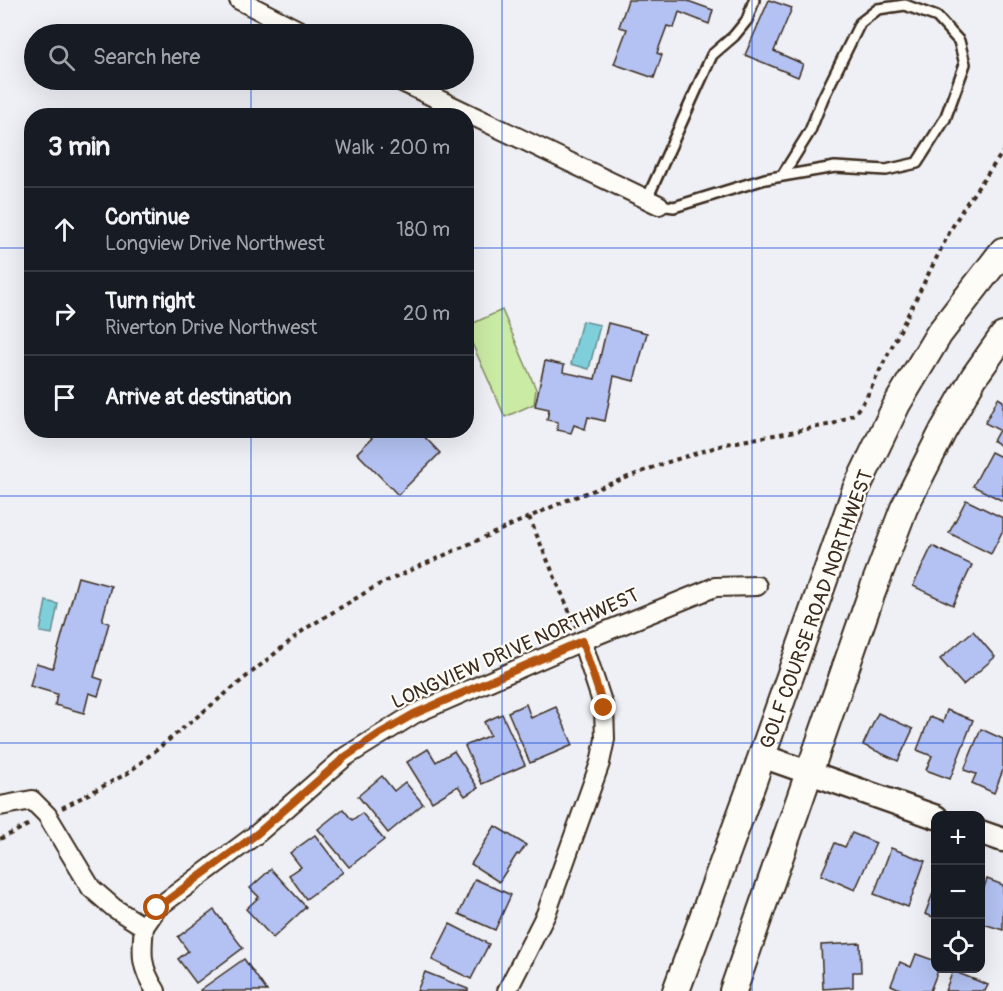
<!DOCTYPE html>
<meta charset="utf-8">
<style>
:root{--surface:#171b24;--page:#20242c;--text:#f1f3f6;--muted:#9ea1a6;--line:#363941}
body{margin:0;font-family:Pangolin,sans-serif;background:var(--page);color:var(--text)}
.controls{position:absolute;right:18px;bottom:18px;display:grid;overflow:hidden;border-radius:12px;box-shadow:0 6px 24px #0002}
.controls button{width:54px;height:54px;display:grid;place-items:center;padding:0;border:0;border-bottom:2px solid var(--line);background:var(--surface);color:var(--text);font:30px sans-serif}
.stop{position:absolute;width:18px;height:18px;margin:-14px;border:4px solid #b45309;border-radius:50%;background:#fff}
.stop.end{background:#b45309;border-color:#fff;box-shadow:0 2px 6px #0008}
.list{margin:0;padding:0;list-style:none}
h2{display:flex;justify-content:space-between;align-items:center;height:78px;margin:0;padding:0 24px;font-size:26px}
h2 small{font-size:20px;font-weight:400;color:var(--muted)}
.list li{display:grid;grid-template-columns:39px 1fr auto;gap:18px;align-items:center;box-sizing:border-box;height:84px;padding:0 24px;border-top:2px solid var(--line)}
.list b{display:block;font-size:22px;white-space:nowrap}
.list p{margin:0;font-size:20px;white-space:nowrap;color:var(--muted)}
.list em{font-size:20px;font-style:normal;color:var(--muted)}
.icon{flex:none;width:33px;height:33px;fill:none;stroke:currentColor;stroke-width:2;stroke-linecap:round;stroke-linejoin:round}
.map{position:relative;flex:none;width:1003px;height:991px;overflow:hidden}
.search{position:absolute;background:var(--surface);box-shadow:0 6px 24px #0002;left:24px;top:24px;width:450px;height:66px;display:flex;align-items:center;gap:15px;box-sizing:border-box;padding:0 21px;border-radius:33px;color:var(--muted);font-size:22px}
.panel{position:absolute;background:var(--surface);box-shadow:0 6px 24px #0002;left:24px;top:108px;width:450px;height:330px;border-radius:24px}
.map>svg:first-child{display:block}
.green{fill:#caeba4;stroke:#828a61;stroke-width:1.5}
.water{fill:#7fcfdb;stroke:#648d8f;stroke-width:1.5}
.building{fill:#b3c2f2;stroke:#3b2a1e;stroke-width:1.5}
.lines{fill:none;stroke-linecap:round;stroke-linejoin:round}
.service-casing{stroke:#3b2a1e;stroke-width:14}
.minor-casing{stroke:#3b2a1e;stroke-width:22}
.tertiary-casing{stroke:#3b2a1e;stroke-width:27}
.secondary-casing{stroke:#3b2a1e;stroke-width:30}
.path{stroke:#3b2a1e;stroke-width:4;stroke-dasharray:4.5 4.5;stroke-linecap:butt}
.service{stroke:#fdfcf7;stroke-width:9}
.minor{stroke:#fdfcf7;stroke-width:18}
.tertiary{stroke:#fdfcf7;stroke-width:22}
.secondary{stroke:#fdfcf7;stroke-width:26}
.route{stroke:#b45309;stroke-width:8}
.grid{fill:none;stroke:#1d4ed8;stroke-width:1.5;stroke-opacity:0.55}
.labels{text-anchor:middle;stroke-width:4.5;stroke-linejoin:round;paint-order:stroke}
.street-label{font-size:20px;fill:#3b2a1e;stroke:#fdfcf7}
</style>
<div class="map">
<svg width="1003" height="991" viewBox="0 0 1003 991">
<rect width="100%" height="100%" fill="#eef0f6"/>
<filter id="ink" filterUnits="userSpaceOnUse"><feTurbulence type="fractalNoise" baseFrequency=".0167" numOctaves="2"/><feDisplacementMap in="SourceGraphic" scale="12" xChannelSelector="R" yChannelSelector="G"/><feConvolveMatrix kernelMatrix="1 2 1 2 8 2 1 2 1" color-interpolation-filters="sRGB"/></filter>
<g filter="url(#ink)">
<!-- green -->
<path class="green" d="M502 310 536 389 534 404 505 417 466 330 467 326Z"/>
<!-- water -->
<g class="water">
<path d="M582 321 600 325 589 369 571 364Z"/>
<path d="M46 601 58 604 52 634 40 632Z"/>
</g>
<!-- building -->
<g class="building">
<path d="M628 0H685L713 10 709 24 679 12 674 28 667 26 657 53 662 55 654 78 614 64 627 29 619 27Z"/>
<path d="M769 0 792 8 774 51 803 64 798 77 745 55Z"/>
<path d="M608 323 647 333 634 381 614 376 605 421 588 417 585 429 574 425 571 433 557 430 558 422 547 420 549 409 535 406 545 361 564 365 563 372 595 379Z"/>
<path d="M998 398 1003 401V447L993 441 999 430 985 423Z"/>
<path d="M365 430H418L440 453 398 495 357 453 372 438Z"/>
<path d="M991 452 1003 458V501L973 486Z"/>
<path d="M966 500 1003 518V530L991 554 949 533Z"/>
<path d="M932 546 972 565 953 605 913 586Z"/>
<path d="M78 577 111 586 102 621 109 623 94 677 103 680 98 696 89 693 84 713 55 705 57 694 30 686 36 663 53 668Z"/>
<path d="M973 631 995 657 963 685 940 659Z"/>
<path d="M526 704 531 718 556 707 573 745 530 763 508 712Z"/>
<path d="M947 710 973 720 950 779 926 770 932 756 917 750 930 717 943 722Z"/>
<path d="M878 713 913 729 898 761 863 745Z"/>
<path d="M502 714 525 765 482 784 465 746 490 735 484 722Z"/>
<path d="M981 729 1003 739V770L994 793 972 783 976 774 964 770Z"/>
<path d="M428 749 436 762 454 751 478 788 465 796 458 786 432 802 407 762Z"/>
<path d="M382 776 394 791 405 782 423 804 388 833 358 796Z"/>
<path d="M343 809 352 820 362 813 384 840 349 867 318 829Z"/>
<path d="M495 826 526 845 519 855 517 854 499 882 471 864Z"/>
<path d="M852 833 876 843 855 890 821 875 835 843 845 847Z"/>
<path d="M315 835 343 872 306 899 289 875 301 867 290 853Z"/>
<path d="M891 848 925 861 908 907 874 894Z"/>
<path d="M271 869 306 907 273 938 246 909 259 897 250 888Z"/>
<path d="M475 879 511 895 495 930 459 914Z"/>
<path d="M987 879 1003 885V930L980 923V899Z"/>
<path d="M936 885V918L925 914Z"/>
<path d="M214 910 243 948 196 983 178 959 188 951 178 937Z"/>
<path d="M450 924 489 944 471 979 432 960Z"/>
<path d="M860 943 861 972H853V987L823 989 821 945Z"/>
<path d="M916 954 936 961V968H939L930 991H904L891 985 900 962 911 967Z"/>
<path d="M244 959 267 991H201L200 990Z"/>
<path d="M953 971 988 985 985 991H945Z"/>
<path d="M425 972 468 989V991H417Z"/>
</g>
<g class="lines">
<defs>
<g id="service">
<path d="M647 199 712 55 734 36 747 20 754 0"/>
<path d="M659 205 674 207 765 179 835 167 886 170 917 163 945 119 965 64 959 41 937 17 905 5 878 9 860 23 823 98 810 131 782 176"/>
</g>
<g id="minor">
<path d="M239 0 306 34"/>
<path d="M398 80 659 205"/>
<path d="M0 806 32 800 47 815 91 888 114 908 144 927C141 955 141 968 156 991"/>
<path d="M144 927 157 908 258 833 345 757 414 714 582 641 715 587 757 586"/>
<path d="M507 991 546 914 600 763 605 739 604 708 582 641"/>
</g>
<g id="tertiary">
<path d="M762 756 936 817"/>
<path d="M980 832 1003 840"/>
</g>
<g id="secondary">
<path d="M676 991 752 784 856 489 897 404 939 334 1003 251"/>
<path d="M733 991 872 592 904 508 943 431 974 377 1003 336"/>
</g>
</defs>
<!-- service casing -->
<use href="#service" class="service-casing"/>
<!-- minor casing -->
<use href="#minor" class="minor-casing"/>
<!-- tertiary casing -->
<use href="#tertiary" class="tertiary-casing"/>
<!-- secondary casing -->
<use href="#secondary" class="secondary-casing"/>
<!-- path -->
<g class="path">
<path d="M529 517 576 627"/>
<path d="M62 808 128 773 305 629 378 585 565 501 665 463 726 444 833 424 854 414 865 400 950 231 964 207 1003 152"/>
<path d="M0 839 32 823"/>
</g>
<!-- service -->
<use href="#service" class="service"/>
<!-- minor -->
<use href="#minor" class="minor"/>
<!-- tertiary -->
<use href="#tertiary" class="tertiary"/>
<!-- secondary -->
<use href="#secondary" class="secondary"/>
</g>
</g>
<g class="lines" filter="url(#ink)">
<!-- route -->
<path class="route" d="M157 908 258 833 345 757 379 734 414 714 582 641 604 708"/>
</g>
<!-- grid -->
<path class="grid" d="M251 0V34M502 0V991M752 0V991M251 80V116M0 248H32M466 248H1003M251 430V991M0 496H1003M0 743H1003"/>
<g class="labels">
<!-- street labels -->
<g class="street-label">
<text transform="translate(816 609) rotate(-70)" y="7">GOLF COURSE ROAD NORTHWEST</text>
<text transform="translate(515 648) rotate(-24)" y="7">LONGVIEW DRIVE NORTHWEST</text>
</g>
</g>
</svg>
<div class="controls">
<button>+</button>
<button>−</button>
<button><svg class="icon" aria-label="locate" viewBox="0 0 24 24"><circle cx="12" cy="12" r="6"/><path d="M12 2v4M12 18v4M2 12h4M18 12h4"/></svg></button>
</div>
<div class="stop" style="left:157px;top:908px"></div>
<div class="stop end" style="left:604px;top:708px"></div>
<div class="search"><svg class="icon" aria-label="search" viewBox="0 0 24 24"><circle cx="10" cy="10" r="6"/><path d="M15 15l6 6"/></svg>Search here</div>
<section class="panel">
<h2>3 min<small>Walk · 200 m</small></h2>
<ul class="list">
<li><svg class="icon" aria-label="ahead" viewBox="0 0 24 24"><path d="M12 20V5M6 11l6-6 6 6"/></svg><div><b>Continue</b><p>Longview Drive Northwest</p></div><em>180 m</em></li>
<li><svg class="icon" aria-label="right" viewBox="0 0 24 24"><path d="M7 20v-9h11M14 6l5 5-5 5"/></svg><div><b>Turn right</b><p>Riverton Drive Northwest</p></div><em>20 m</em></li>
<li><svg class="icon" aria-label="arrive" viewBox="0 0 24 24"><path d="M6 21V4h12l-3 4 3 4H6"/></svg><div><b>Arrive at destination</b></div></li>
</ul>
</section>
</div>
